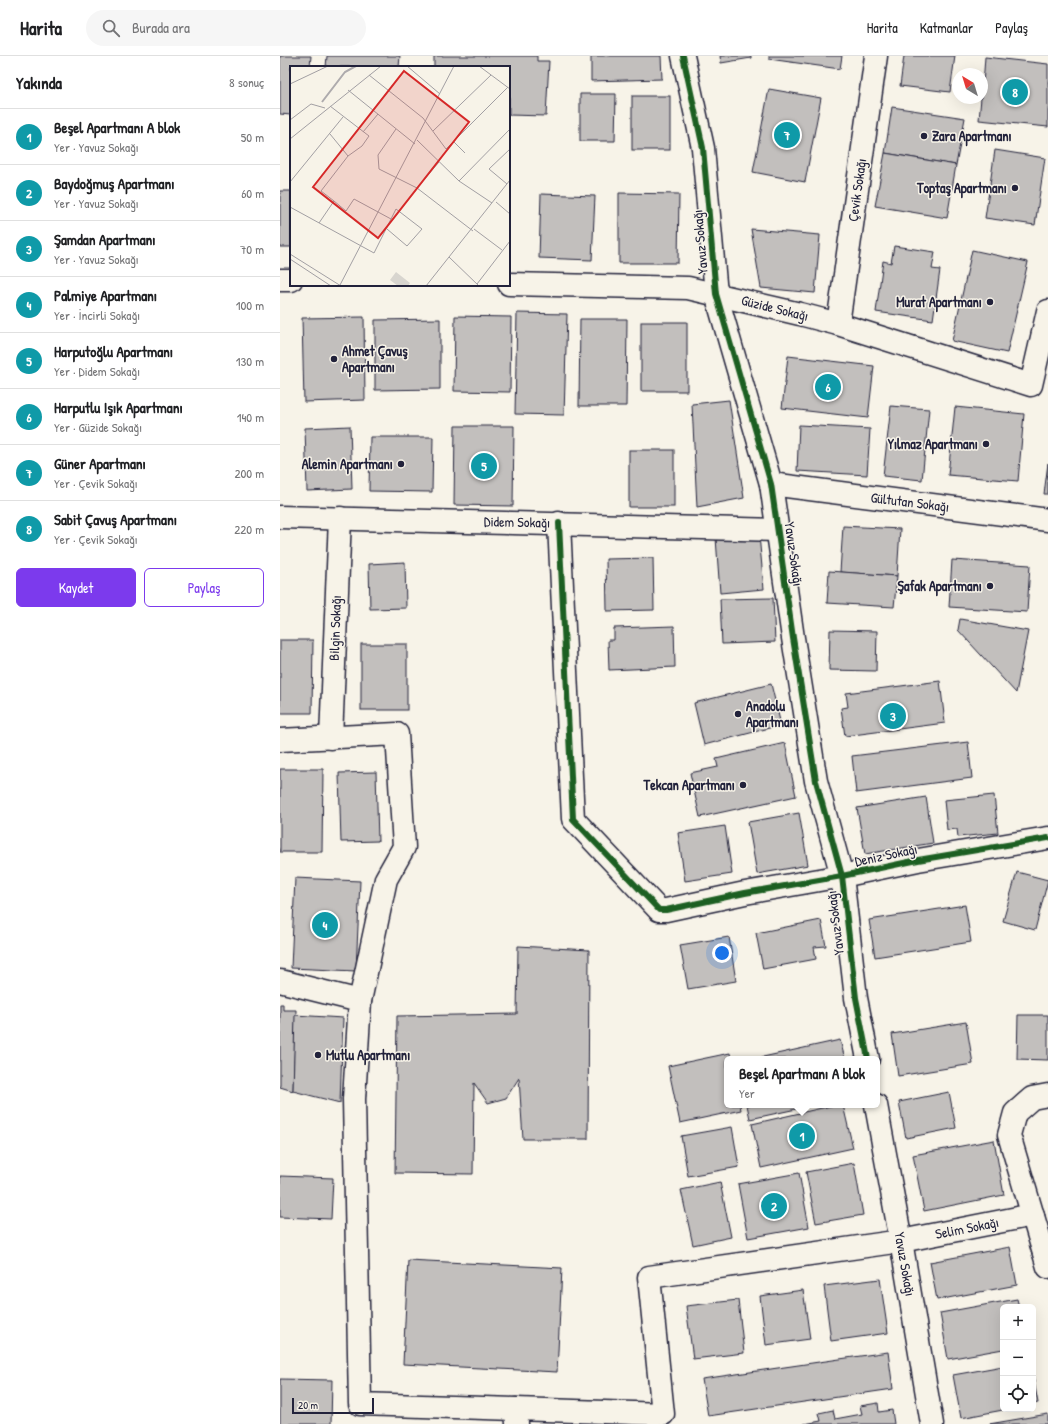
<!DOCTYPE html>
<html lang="tr">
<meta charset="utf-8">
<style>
:root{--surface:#fff;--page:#f6f6f6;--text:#202124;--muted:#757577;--line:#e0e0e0;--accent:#7c3aed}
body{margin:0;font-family:"Patrick Hand",sans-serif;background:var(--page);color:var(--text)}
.controls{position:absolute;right:12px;bottom:12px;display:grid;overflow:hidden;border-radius:6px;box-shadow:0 4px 16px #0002}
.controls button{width:36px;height:36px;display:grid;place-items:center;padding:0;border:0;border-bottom:1px solid var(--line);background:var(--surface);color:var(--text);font:20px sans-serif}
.compass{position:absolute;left:672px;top:12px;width:36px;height:36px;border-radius:50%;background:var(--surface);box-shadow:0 4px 16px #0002;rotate:322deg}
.scale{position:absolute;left:12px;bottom:10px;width:82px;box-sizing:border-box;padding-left:4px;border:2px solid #22223b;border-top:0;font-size:11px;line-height:14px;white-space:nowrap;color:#22223b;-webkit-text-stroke:3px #f7f3e8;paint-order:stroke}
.you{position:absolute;left:442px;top:897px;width:14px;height:14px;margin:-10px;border:3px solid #fff;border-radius:50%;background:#1a73e8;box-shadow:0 0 0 6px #1a73e833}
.badge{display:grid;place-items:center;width:26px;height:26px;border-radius:50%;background:var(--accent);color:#fff;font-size:13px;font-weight:700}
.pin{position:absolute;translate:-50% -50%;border:2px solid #fff;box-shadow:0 1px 4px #0006}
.popup{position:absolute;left:444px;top:1000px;width:156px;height:52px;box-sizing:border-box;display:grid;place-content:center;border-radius:6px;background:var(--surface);filter:drop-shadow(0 1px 3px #0005);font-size:13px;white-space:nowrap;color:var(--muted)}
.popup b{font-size:15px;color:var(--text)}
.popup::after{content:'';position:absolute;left:50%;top:100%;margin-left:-8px;border:8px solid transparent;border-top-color:var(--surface)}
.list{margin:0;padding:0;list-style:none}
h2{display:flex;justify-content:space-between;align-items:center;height:52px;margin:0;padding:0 16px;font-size:17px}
h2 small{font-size:13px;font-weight:400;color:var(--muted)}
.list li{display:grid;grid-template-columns:26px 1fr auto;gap:12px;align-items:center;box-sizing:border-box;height:56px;padding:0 16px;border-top:1px solid var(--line)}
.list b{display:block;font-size:15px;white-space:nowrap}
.list p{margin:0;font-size:13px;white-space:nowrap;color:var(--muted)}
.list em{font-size:13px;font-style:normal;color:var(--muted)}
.actions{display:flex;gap:8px;padding:12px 16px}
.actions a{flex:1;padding:9px 0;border:1px solid var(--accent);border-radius:6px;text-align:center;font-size:14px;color:var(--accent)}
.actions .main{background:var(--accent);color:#fff}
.icon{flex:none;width:22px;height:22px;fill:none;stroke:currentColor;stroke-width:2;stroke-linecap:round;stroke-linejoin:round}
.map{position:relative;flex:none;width:768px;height:1368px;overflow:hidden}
header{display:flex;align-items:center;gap:24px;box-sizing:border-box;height:56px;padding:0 20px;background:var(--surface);border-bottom:1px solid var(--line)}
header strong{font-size:19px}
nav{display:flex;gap:22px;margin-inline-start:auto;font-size:14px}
.search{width:280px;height:36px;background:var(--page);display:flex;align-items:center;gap:10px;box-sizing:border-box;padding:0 14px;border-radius:22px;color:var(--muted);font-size:15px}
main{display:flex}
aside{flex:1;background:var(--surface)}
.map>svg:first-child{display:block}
.building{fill:#c2bfbd;stroke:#22223b}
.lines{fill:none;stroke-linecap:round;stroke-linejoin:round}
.minor-casing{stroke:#22223b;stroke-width:25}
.minor{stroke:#f7f3e8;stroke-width:22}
.cycleway-casing{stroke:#f7f3e8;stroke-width:8}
.cycleway{stroke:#1b5e20;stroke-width:6}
.poi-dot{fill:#22223b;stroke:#f7f3e8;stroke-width:1.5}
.labels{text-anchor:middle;stroke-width:3;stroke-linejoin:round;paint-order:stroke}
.poi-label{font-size:14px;font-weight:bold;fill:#22223b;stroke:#f7f3e8;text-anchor:end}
.street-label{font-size:14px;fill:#22223b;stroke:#f7f3e8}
.inset-river{fill:none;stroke:#aeabad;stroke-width:2}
.inset-road{fill:none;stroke:#a29fa3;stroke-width:1}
.view{fill:#d62828;fill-opacity:0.15;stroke:#d62828;stroke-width:2}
.inset-edge{fill:none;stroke:#22223b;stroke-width:2}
</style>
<header>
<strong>Harita</strong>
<div class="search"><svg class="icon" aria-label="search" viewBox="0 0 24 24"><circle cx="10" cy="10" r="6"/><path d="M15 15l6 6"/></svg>Burada ara</div>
<nav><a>Harita</a><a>Katmanlar</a><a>Paylaş</a></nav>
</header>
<main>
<aside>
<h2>Yakında<small>8 sonuç</small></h2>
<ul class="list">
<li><span class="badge" style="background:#0f9aa8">1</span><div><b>Beşel Apartmanı A blok</b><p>Yer · Yavuz Sokağı</p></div><em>50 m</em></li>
<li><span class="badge" style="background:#0f9aa8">2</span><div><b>Baydoğmuş Apartmanı</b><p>Yer · Yavuz Sokağı</p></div><em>60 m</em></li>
<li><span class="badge" style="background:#0f9aa8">3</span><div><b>Şamdan Apartmanı</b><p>Yer · Yavuz Sokağı</p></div><em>70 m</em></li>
<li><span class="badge" style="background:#0f9aa8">4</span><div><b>Palmiye Apartmanı</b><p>Yer · İncirli Sokağı</p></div><em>100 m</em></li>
<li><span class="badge" style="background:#0f9aa8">5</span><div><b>Harputoğlu Apartmanı</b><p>Yer · Didem Sokağı</p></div><em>130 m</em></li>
<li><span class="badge" style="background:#0f9aa8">6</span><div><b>Harputlu Işık Apartmanı</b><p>Yer · Güzide Sokağı</p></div><em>140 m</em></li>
<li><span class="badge" style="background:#0f9aa8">7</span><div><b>Güner Apartmanı</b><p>Yer · Çevik Sokağı</p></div><em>200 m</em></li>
<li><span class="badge" style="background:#0f9aa8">8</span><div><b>Sabit Çavuş Apartmanı</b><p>Yer · Çevik Sokağı</p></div><em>220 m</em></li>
</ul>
<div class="actions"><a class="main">Kaydet</a><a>Paylaş</a></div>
</aside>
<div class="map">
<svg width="768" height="1368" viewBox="0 0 768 1368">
<rect width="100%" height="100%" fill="#f7f3e8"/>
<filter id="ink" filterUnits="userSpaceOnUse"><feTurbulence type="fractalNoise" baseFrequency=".025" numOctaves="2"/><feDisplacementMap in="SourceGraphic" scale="8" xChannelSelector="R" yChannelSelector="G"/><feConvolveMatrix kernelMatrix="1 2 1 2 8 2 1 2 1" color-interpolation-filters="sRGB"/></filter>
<g filter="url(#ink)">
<!-- building -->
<g class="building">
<path d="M0 0H31L30 11H11V59L0 58Z"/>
<path d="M47 0H120L119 11H46Z"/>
<path d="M154 0H257V5H269L266 60 229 59V11H154Z"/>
<path d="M311 0H381L382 23 311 25Z"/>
<path d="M440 0H471V2L441 7Z"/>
<path d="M489 0H562L560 13 489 3Z"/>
<path d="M624 0H675L670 36 620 30Z"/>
<path d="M705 1 768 8V71L699 64 701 42H702Z"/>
<path d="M489 33 541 42 525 126 473 116Z"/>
<path d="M300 38H336L335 85H300Z"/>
<rect x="352" y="40" width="38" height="54"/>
<path d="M612 51 685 62 676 109 605 97Z"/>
<path d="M715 94 765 102 755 169 705 162Z"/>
<path d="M605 97 676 109 667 162 595 150Z"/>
<rect x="0" y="135" width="11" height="56"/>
<path d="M339 137 399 138 398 207H339Z"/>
<path d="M261 138 315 140 312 204 259 202Z"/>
<path d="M471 173 540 179 535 237 481 232Z"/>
<path d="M614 190 655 196 652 213 660 214 653 264 596 256 603 205 611 207Z"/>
<path d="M692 194 748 206 727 297 672 285Z"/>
<path d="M237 257 287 258 284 359 235 358Z"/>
<path d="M175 260 231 261 230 336 174 335Z"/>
<path d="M84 261 85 344 24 346 22 262Z"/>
<path d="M160 263V333L95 334V264Z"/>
<path d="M300 263H347L346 350H299Z"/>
<rect x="361" y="266" width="46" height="69"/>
<path d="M508 300 594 310 588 362 502 352Z"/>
<path d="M449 344 464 442 417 451 412 348Z"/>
<path d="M611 350 649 353 642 424 603 420Z"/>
<path d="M675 351 744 358 738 425 668 419Z"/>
<path d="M519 369 590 373 587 419 517 415Z"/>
<path d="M70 370 72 433 27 435 25 372Z"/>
<path d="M175 370H234L233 450 174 449Z"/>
<path d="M90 381H153L152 436 89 435Z"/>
<rect x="349" y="394" width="45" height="57"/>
<path d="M768 407V438H764Z"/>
<path d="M563 470 620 473 617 520 560 516Z"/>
<path d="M479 479 484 533 440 537 436 482Z"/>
<path d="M373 502 374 554 327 555 326 503Z"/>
<path d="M672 504 750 509 747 556 669 551Z"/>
<path d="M125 506 126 552 90 553 89 508Z"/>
<path d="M549 515 617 520 614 551 547 547Z"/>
<path d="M493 542 495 586 442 588 440 543Z"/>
<path d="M680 563 748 575 736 637 678 574Z"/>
<path d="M394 570 395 611 329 614 328 584H334V572Z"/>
<path d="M550 574 597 575 596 615 549 614Z"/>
<path d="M0 584H33L32 657H0Z"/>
<rect x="81" y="588" width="46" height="66"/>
<path d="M660 625 665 667 565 680 561 652 568 651 566 637Z"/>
<path d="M491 628 501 669 424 689 414 647Z"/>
<path d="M688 686 692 722 576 737 572 700Z"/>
<path d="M505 687 516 740 420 761 410 717 438 711 436 703Z"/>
<path d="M0 713H43L42 796H0Z"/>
<path d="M96 716 98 785 61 786 59 717Z"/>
<path d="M714 739 718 777 678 781 677 773 667 774 664 744Z"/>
<path d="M646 741 653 787 585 798 577 752Z"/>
<path d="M519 757 528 809 477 818 468 766Z"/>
<path d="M445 770 452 818 405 825 398 777Z"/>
<path d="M737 816 768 824 755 874 723 865Z"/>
<path d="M15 822 80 825 76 915 11 912Z"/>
<path d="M685 849 691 886 595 901 589 864Z"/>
<path d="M541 864 546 890 534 891 536 903 483 913 476 877Z"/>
<path d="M449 881 456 925 408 933 400 889Z"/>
<path d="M238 890 309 894 308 1083H243L239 1022 226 1042 208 1047 194 1027 193 1118 115 1117 117 960 237 958Z"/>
<path d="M0 948H3V954H16L13 1035 0 1031Z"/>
<path d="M15 959 63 962 60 1047 13 1035Z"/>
<path d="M738 959H768V1004L737 1003Z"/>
<path d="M686 966 693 1008 618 1020 612 978Z"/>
<path d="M560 984 565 1003H474Z"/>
<path d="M450 997 451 1003H447V1049H460L461 1054 400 1067 388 1010Z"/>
<path d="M669 1036 676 1072 626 1082 619 1046Z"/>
<path d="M467 1049H535L470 1063Z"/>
<path d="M555 1049H563L573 1092 481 1112 472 1068Z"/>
<path d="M452 1071 459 1111 408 1120 401 1080Z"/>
<path d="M714 1084 724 1139 644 1155 633 1099Z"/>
<path d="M574 1107 583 1159 536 1167 526 1116Z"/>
<path d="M519 1117 529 1171 468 1182 458 1128Z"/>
<path d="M0 1120 53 1122 51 1163 0 1161Z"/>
<path d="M440 1126 451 1181 413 1189 401 1134Z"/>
<path d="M730 1191 737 1229 657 1244 650 1206Z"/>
<path d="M128 1204 282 1212 277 1316 123 1308Z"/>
<path d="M600 1223 608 1277 551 1285 544 1230Z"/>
<path d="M523 1234 530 1283 486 1289 480 1240Z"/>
<path d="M737 1243 739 1251H723V1293L668 1303 660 1257Z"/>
<path d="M458 1244 464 1297 413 1303 406 1250Z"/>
<path d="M608 1296 613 1333 428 1360 422 1323Z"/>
<path d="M723 1310V1353H728L681 1362 673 1319Z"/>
<path d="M753 1319 758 1347 753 1348Z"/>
<path d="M0 1323 52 1324 51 1368H0Z"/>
<path d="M598 1347 599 1356 612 1354 614 1368H524L541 1365 539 1357 553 1354 555 1363 582 1358 580 1350Z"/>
<path d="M768 1358V1368H709Z"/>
</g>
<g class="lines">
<defs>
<g id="minor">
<path d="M403 0 423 92 436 238 491 428 513 582 536 725 562 820 576 942 588 1003"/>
<path d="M0 224H11"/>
<path d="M229 228 408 232 520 258 558 268 751 329 768 255"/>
<path d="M558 268 596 0"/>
<path d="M491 428 768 464"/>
<path d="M0 461 498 474"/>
<path d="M279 467 293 763 379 854H386L465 837 562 820 638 804 768 782"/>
<path d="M51 682 60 462"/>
<path d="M0 684 117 678 124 791 106 823 80 945"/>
<path d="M0 925 80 945 74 1043 80 1348 236 1353"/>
<path d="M768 1039 752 1042 735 1057 729 1079 768 1211"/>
<path d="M596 1049 621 1185 652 1368"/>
<path d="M237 1368 236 1353 383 1358 369 1221 621 1185 753 1159"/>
</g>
</defs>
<!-- minor casing -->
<use href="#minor" class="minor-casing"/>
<!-- minor -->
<use href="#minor" class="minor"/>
<defs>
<g id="cycleway">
<path d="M403 0 423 92 436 238 491 428 513 582 536 725 562 820 576 942 588 1003"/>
<path d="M279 467 293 763 379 854H386L465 837 562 820 638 804 768 782"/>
</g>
</defs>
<!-- cycleway casing -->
<use href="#cycleway" class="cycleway-casing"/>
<!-- cycleway -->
<use href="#cycleway" class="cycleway"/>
</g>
</g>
<!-- markers -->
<g class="poi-dot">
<circle cx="644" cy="80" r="4"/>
<circle cx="735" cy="132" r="4"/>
<circle cx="710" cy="246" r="4"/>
<circle cx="54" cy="303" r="4"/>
<circle cx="706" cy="388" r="4"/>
<circle cx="121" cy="408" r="4"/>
<circle cx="710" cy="530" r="4"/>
<circle cx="458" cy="658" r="4"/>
<circle cx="463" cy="729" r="4"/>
<circle cx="38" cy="999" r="4"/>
</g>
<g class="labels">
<!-- poi labels -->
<g class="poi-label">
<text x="652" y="85" text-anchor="start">Zara Apartmanı</text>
<text x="727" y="137">Toptaş Apartmanı</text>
<text x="702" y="251">Murat Apartmanı</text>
<text x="62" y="300" text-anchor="start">Ahmet Çavuş<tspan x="62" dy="16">Apartmanı</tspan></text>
<text x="698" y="393">Yılmaz Apartmanı</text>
<text x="113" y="413">Alemin Apartmanı</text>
<text x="702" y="535">Şafak Apartmanı</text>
<text x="466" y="655" text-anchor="start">Anadolu<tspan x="466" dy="16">Apartmanı</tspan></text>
<text x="455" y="734">Tekcan Apartmanı</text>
<text x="46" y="1004" text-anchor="start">Mutlu Apartmanı</text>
</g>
<!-- street labels -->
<g class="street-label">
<text transform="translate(577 134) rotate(-82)" y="5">Çevik Sokağı</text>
<text transform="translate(420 186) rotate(-95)" y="5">Yavuz Sokağı</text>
<text transform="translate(495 252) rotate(14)" y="5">Güzide Sokağı</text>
<text transform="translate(630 446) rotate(7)" y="5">Gültutan Sokağı</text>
<text transform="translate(237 466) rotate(1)" y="5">Didem Sokağı</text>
<text transform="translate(514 498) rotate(82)" y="5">Yavuz Sokağı</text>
<text transform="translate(55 572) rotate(-88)" y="5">Bilgin Sokağı</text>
<text transform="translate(606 799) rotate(-12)" y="5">Deniz Sokağı</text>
<text transform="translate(555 867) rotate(-97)" y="5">Yavuz Sokağı</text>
<text transform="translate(687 1172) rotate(-11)" y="5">Selim Sokağı</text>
<text transform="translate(625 1208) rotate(80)" y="5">Yavuz Sokağı</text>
</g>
</g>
<!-- overview -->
<g transform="translate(10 10)">
<rect width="220" height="220" fill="#f7f3e8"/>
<path d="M106 206 120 217 118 220H108L100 214Z" fill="#d8d5cf"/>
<path class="inset-river" d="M32 36 55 6 66 0"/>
<path class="inset-road" d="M117 0 150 28M189 0 220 23M79 9 133 52 156 83 218 21M0 18 38 0M58 24 125 78M40 40 79 70 72 80 58 90M83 44 99 24M0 54 21 38 35 42M106 63 88 89 89 103 127 122 183 165M143 65 201 9M73 66 88 48M40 68 58 90 31 125 44 135M0 73 91 0M127 74 169 115 202 137M164 76 175 87M169 115 220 63M0 116 53 51M217 118 199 103 220 83M127 122 149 96M206 136 220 148M0 141 84 187 106 143 132 163 117 180 97 163M29 157 44 135 56 145 64 133 101 153M184 163 212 184M0 188 51 220M159 191 189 220M0 193 41 220M187 218 220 175M50 219 164 0M136 220 220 114"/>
<path class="view" d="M114 5 179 56 88 172 23 121Z"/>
<rect width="220" height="220" class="inset-edge"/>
</g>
</svg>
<div class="controls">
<button>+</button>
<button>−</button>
<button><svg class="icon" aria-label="locate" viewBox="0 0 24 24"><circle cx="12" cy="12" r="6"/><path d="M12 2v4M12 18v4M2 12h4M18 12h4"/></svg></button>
</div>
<svg class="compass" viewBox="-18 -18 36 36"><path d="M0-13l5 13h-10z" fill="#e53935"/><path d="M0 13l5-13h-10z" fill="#757577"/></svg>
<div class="scale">20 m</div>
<div class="you"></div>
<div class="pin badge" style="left:522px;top:1080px;background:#0f9aa8">1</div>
<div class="popup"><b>Beşel Apartmanı A blok</b>Yer</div>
<div class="pin badge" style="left:494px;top:1150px;background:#0f9aa8">2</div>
<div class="pin badge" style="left:613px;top:660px;background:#0f9aa8">3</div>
<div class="pin badge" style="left:45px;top:869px;background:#0f9aa8">4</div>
<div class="pin badge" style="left:204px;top:410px;background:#0f9aa8">5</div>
<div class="pin badge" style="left:548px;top:331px;background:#0f9aa8">6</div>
<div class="pin badge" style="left:507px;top:79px;background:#0f9aa8">7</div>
<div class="pin badge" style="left:735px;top:36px;background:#0f9aa8">8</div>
</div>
</main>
